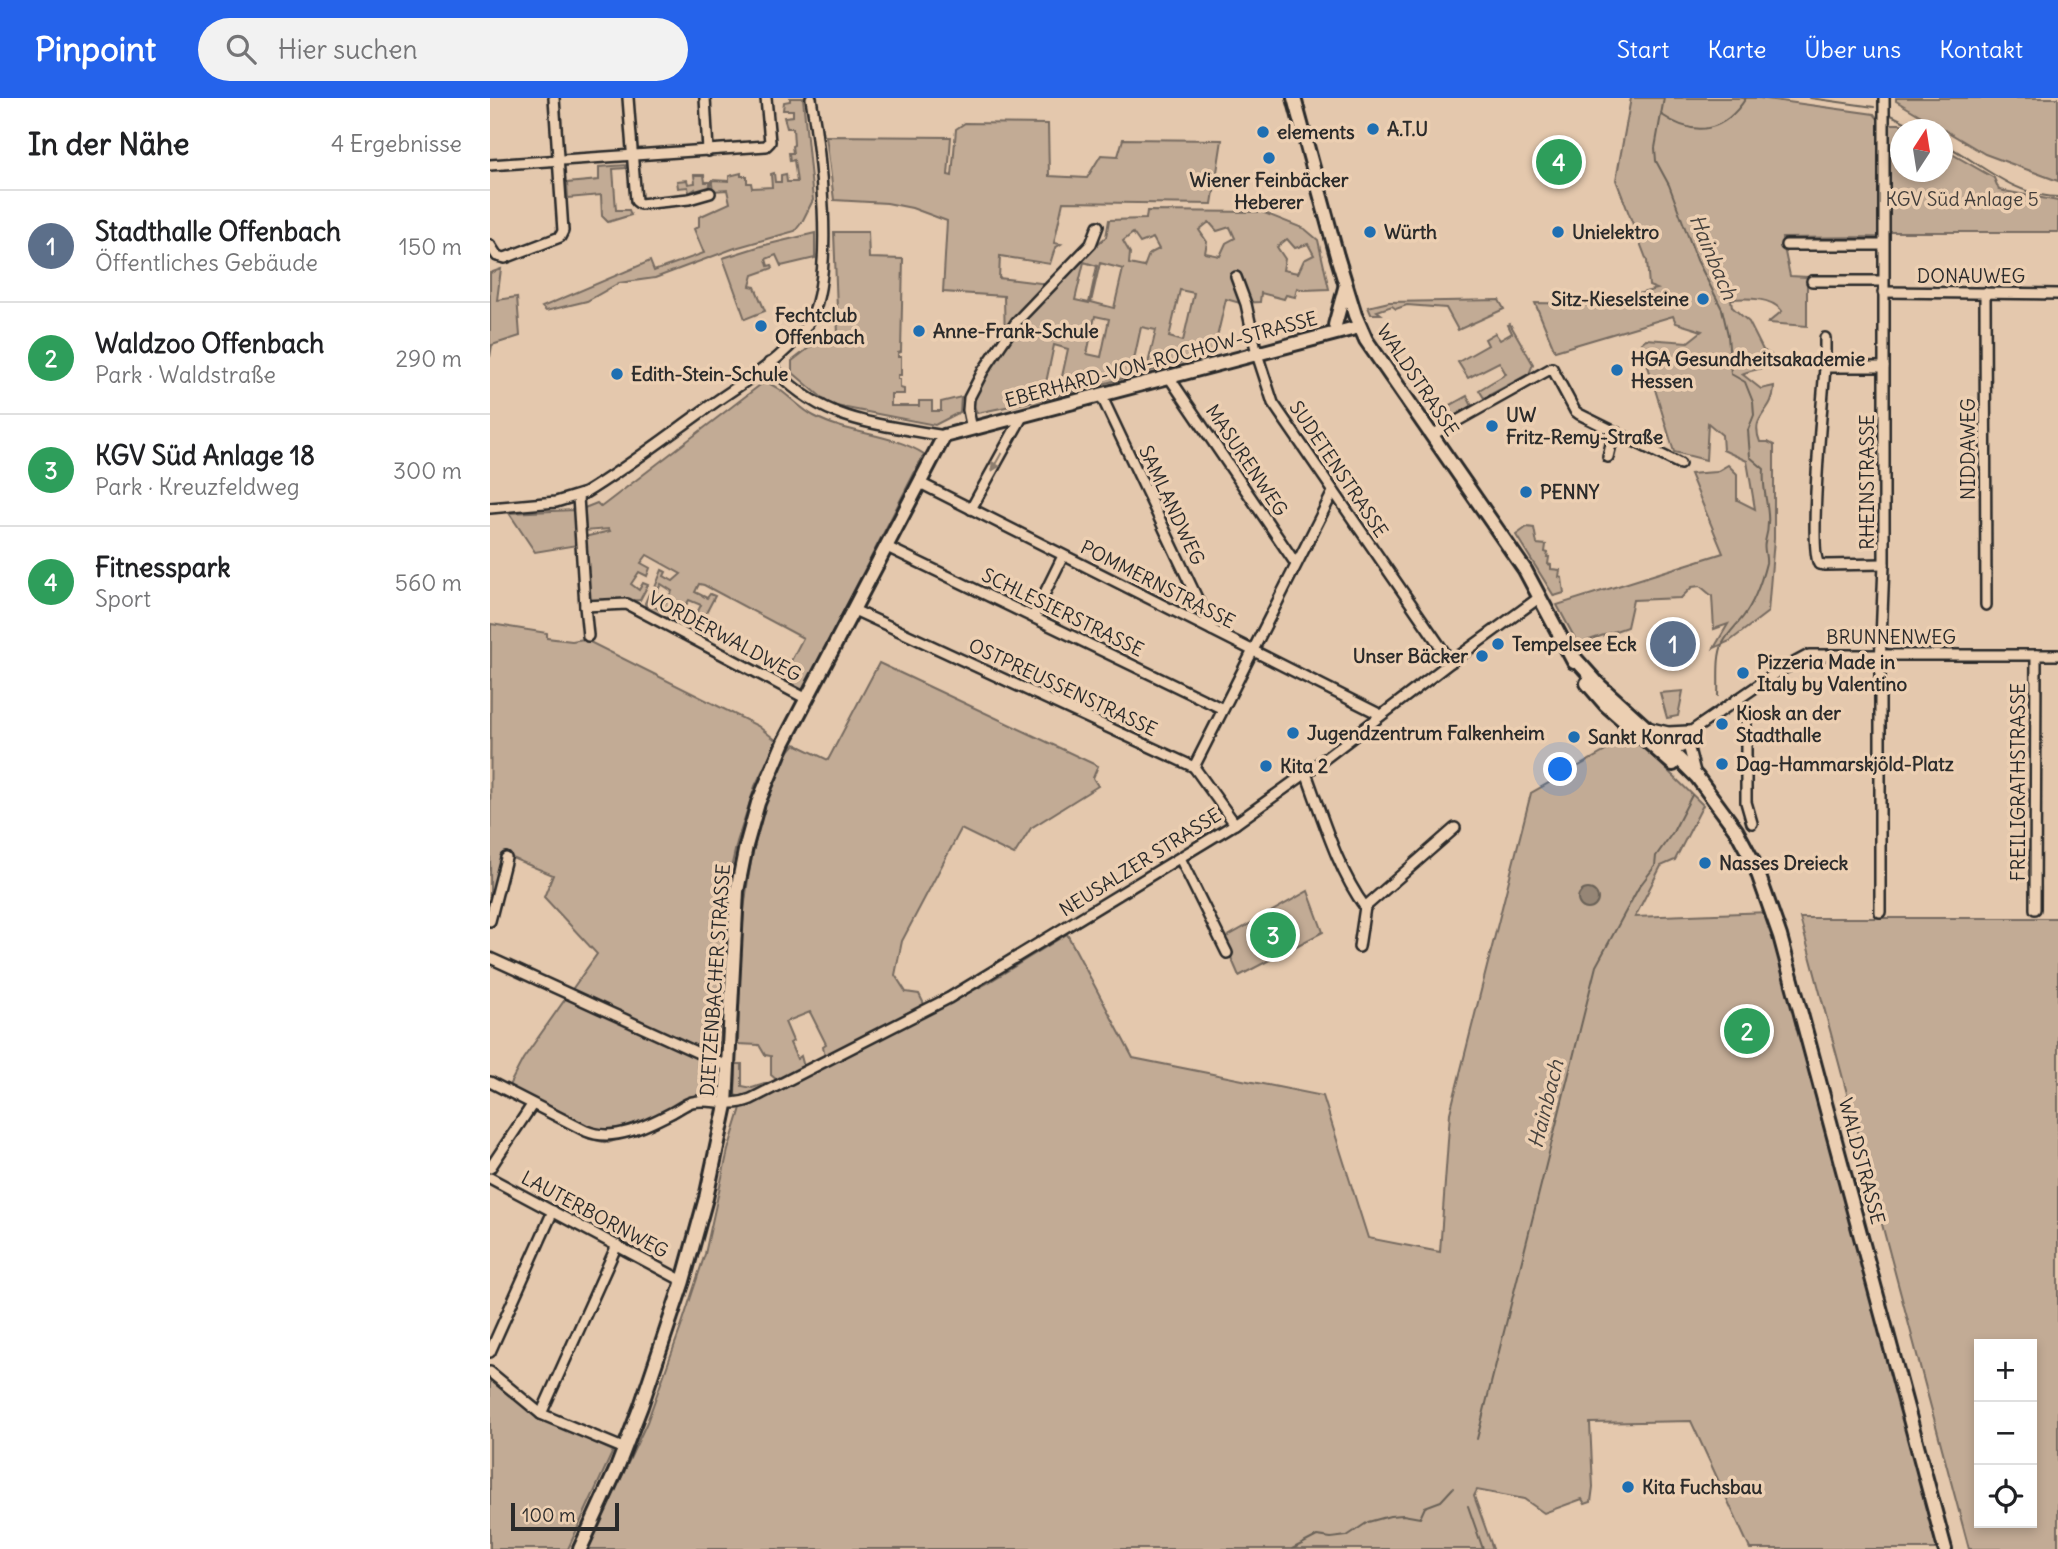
<!DOCTYPE html>
<html lang="de">
<meta charset="utf-8">
<style>
:root{--surface:#fff;--page:#f2f2f2;--text:#202124;--muted:#757577;--line:#e0e0e0;--accent:#2563eb}
body{margin:0;font-family:Delius,sans-serif;background:var(--page);color:var(--text)}
.controls{position:absolute;right:21px;bottom:21px;display:grid;overflow:hidden;border-radius:0px;box-shadow:0 4px 10px #0003}
.controls button{width:63px;height:63px;display:grid;place-items:center;padding:0;border:0;border-bottom:2px solid var(--line);background:var(--surface);color:var(--text);font:35px sans-serif}
.compass{position:absolute;left:1400px;top:21px;width:63px;height:63px;border-radius:50%;background:var(--surface);box-shadow:0 4px 10px #0003;rotate:12deg}
.scale{position:absolute;left:21px;bottom:18px;width:108px;box-sizing:border-box;padding-left:7px;border:4px solid #2b2b2b;border-top:0;font-size:19px;line-height:24px;white-space:nowrap;color:#2b2b2b;-webkit-text-stroke:5px #eccfb2;paint-order:stroke}
.you{position:absolute;left:1071px;top:672px;width:24px;height:24px;margin:-18px;border:5px solid #fff;border-radius:50%;background:#1a73e8;box-shadow:0 0 0 10px #1a73e833}
.badge{display:grid;place-items:center;width:46px;height:46px;border-radius:50%;background:var(--accent);color:#fff;font-size:23px;font-weight:700}
.pin{position:absolute;translate:-50% -50%;border:4px solid #fff;box-shadow:0 2px 7px #0006}
.list{margin:0;padding:0;list-style:none}
h2{display:flex;justify-content:space-between;align-items:center;height:91px;margin:0;padding:0 28px;font-size:30px}
h2 small{font-size:23px;font-weight:400;color:var(--muted)}
.list li{display:grid;grid-template-columns:46px 1fr auto;gap:21px;align-items:center;box-sizing:border-box;height:112px;padding:0 28px;border-top:2px solid var(--line)}
.list b{display:block;font-size:26px;white-space:nowrap}
.list p{margin:0;font-size:23px;white-space:nowrap;color:var(--muted)}
.list em{font-size:23px;font-style:normal;color:var(--muted)}
.icon{flex:none;width:38px;height:38px;fill:none;stroke:currentColor;stroke-width:2;stroke-linecap:round;stroke-linejoin:round}
.map{position:relative;flex:none;width:1568px;height:1451px;overflow:hidden}
header{display:flex;align-items:center;gap:42px;box-sizing:border-box;height:98px;padding:0 35px;background:var(--accent);color:#fff}
header strong{font-size:33px}
nav{display:flex;gap:38px;margin-inline-start:auto;font-size:24px}
.search{width:490px;height:63px;background:var(--page);display:flex;align-items:center;gap:18px;box-sizing:border-box;padding:0 24px;border-radius:38px;color:var(--muted);font-size:26px}
main{display:flex}
aside{flex:1;background:var(--surface)}
.map>svg:first-child{display:block}
.green{fill:#c2ab95;stroke:#766b60;stroke-width:2;fill-rule:evenodd}
.water{fill:#968676;stroke:#6b6258;stroke-width:2}
.lines{fill:none;stroke-linecap:round;stroke-linejoin:round}
.stream{stroke:#6b6258;stroke-width:2}
.minor-casing{stroke:#2b2b2b;stroke-width:14}
.major-casing{stroke:#2b2b2b;stroke-width:18}
.minor{stroke:#eccfb2;stroke-width:9}
.major{stroke:#eccfb2;stroke-width:12}
.oneway{fill:#8c7d6e}
.poi-dot{fill:#1f6fb2;stroke:#eccfb2;stroke-width:2.5}
.labels{text-anchor:middle;stroke-width:7;stroke-linejoin:round;paint-order:stroke}
.poi-label{font-size:19px;font-weight:bold;fill:#2b2b2b;stroke:#eccfb2;text-anchor:start}
.park-label{font-size:19px;fill:#423e3b;stroke:#eccfb2}
.street-label{font-size:19px;fill:#2b2b2b;stroke:#eccfb2}
.water-label{font-size:21px;font-style:italic;fill:#46423e;stroke:#eccfb2}
</style>
<header>
<strong>Pinpoint</strong>
<div class="search"><svg class="icon" aria-label="search" viewBox="0 0 24 24"><circle cx="10" cy="10" r="6"/><path d="M15 15l6 6"/></svg>Hier suchen</div>
<nav><a>Start</a><a>Karte</a><a>Über uns</a><a>Kontakt</a></nav>
</header>
<main>
<aside>
<h2>In der Nähe<small>4 Ergebnisse</small></h2>
<ul class="list">
<li><span class="badge" style="background:#5c6f8a">1</span><div><b>Stadthalle Offenbach</b><p>Öffentliches Gebäude</p></div><em>150 m</em></li>
<li><span class="badge" style="background:#2e9e5b">2</span><div><b>Waldzoo Offenbach</b><p>Park · Waldstraße</p></div><em>290 m</em></li>
<li><span class="badge" style="background:#2e9e5b">3</span><div><b>KGV Süd Anlage 18</b><p>Park · Kreuzfeldweg</p></div><em>300 m</em></li>
<li><span class="badge" style="background:#2e9e5b">4</span><div><b>Fitnesspark</b><p>Sport</p></div><em>560 m</em></li>
</ul>
</aside>
<div class="map">
<svg width="1568" height="1451" viewBox="0 0 1568 1451">
<rect width="100%" height="100%" fill="#e4c8ad"/>
<filter id="ink" filterUnits="userSpaceOnUse"><feTurbulence type="fractalNoise" baseFrequency=".0143" numOctaves="2"/><feDisplacementMap in="SourceGraphic" scale="14" xChannelSelector="R" yChannelSelector="G"/><feConvolveMatrix kernelMatrix="1 2 1 2 8 2 1 2 1" color-interpolation-filters="sRGB"/></filter>
<g filter="url(#ink)">
<!-- green -->
<g class="green">
<path d="M300 0H313L323 102 312 124 305 133 245 150 165 180 129 185 97 203 56 213 52 209 160 163 164 173 214 155 204 131 209 128V119L240 105 237 92 223 93 222 86H220L219 93 206 95 205 91 199 95 198 89 188 90 187 83 197 82 198 86 205 85 204 77H214L215 84H222V82L239 83V78L251 75V78H257V85H261L262 90 282 89 281 76 284 75 285 84H291V77L296 76 297 84H307L304 62 300 63 299 55H303L302 48 304 47 303 30H297L294 19 303 18V12H293L294 4 300 3Z"/>
<path d="M1141 0H1269L1384 16 1388 21V139L1292 140 1300 178 1317 179V228L1278 225 1292 213C1281 199 1258 200 1241 201L1242 209 1259 224 1273 252 1281 257 1283 264C1273 272 1263 271 1252 276L1271 291 1284 288C1284 316 1259 316 1270 344H1278L1284 347V441L1278 514 1240 543 1224 550 1238 526 1224 531 1222 498 1210 488 1202 489 1191 500 1143 502 1137 529 1088 546 1067 507 1233 455 1200 376 1226 374 1238 367 1247 376V402L1265 411 1257 363 1233 352 1232 337 1218 325 1216 362 1184 354 1151 245 1156 241 1198 244 1212 233 1186 225 1183 218 1065 253 1045 205 1109 206 1167 191 1159 188 1157 163 1126 82Z"/>
<path d="M1406 0H1568V83L1495 56 1406 3Z"/>
<path d="M475 25 558 26 559 78 597 80 611 57 628 58 633 41 732 42 722 106 573 104 564 145 571 146 565 150 560 166 510 158 509 180 550 185 564 190 592 159 616 139 619 122 656 121 657 113 772 114 815 131 828 142 839 191 814 192 807 190 805 199 796 197 794 201 771 195 770 204 750 205 736 201 723 256 568 298 487 315 483 306V300L515 248 514 198 453 194 457 123 422 110 397 105 344 102 336 38 461 39 458 77 462 78 466 31ZM719 124 727 133 740 129 745 140 736 145 730 158 715 155 717 144 709 132ZM643 135 650 145 663 140 669 151 659 156 654 169 639 166 640 155 633 143ZM797 141 805 150 818 146 824 157 814 162 808 175 793 172 795 161 787 149ZM594 164 607 168 599 205 585 202ZM610 165 633 171 624 210 601 204ZM690 192 704 195 693 243 679 239ZM605 218 619 221 611 259 597 256ZM651 229 666 232 657 270 643 266ZM564 247 578 251 568 297 554 294Z"/>
<path d="M1400 26H1411L1420 31 1410 32V74H1452L1453 51 1504 80 1509 92 1568 103V134H1399Z"/>
<path d="M136 67V70L123 71 126 112H139L141 117 118 124 112 118 111 97 78 100 77 85 109 82V69Z"/>
<path d="M344 134H378L379 160 413 161 411 254 408 255V259H411V277H408V281H410V290L414 291V296H401V308H429V303H442V313H451V304L471 299 470 314 445 327 346 308 337 304 302 274V263L329 242 348 237Z"/>
<path d="M325 135V160L291 168 286 157 276 161 278 168 282 167 283 170 263 177 260 188 265 189 275 213 255 221 233 160 271 148Z"/>
<path d="M11 171 7 202 27 199 30 238 2 247 0 259V175Z"/>
<path d="M1009 202 1014 211 968 232 956 210 917 207 906 211 902 208 887 213 891 216H881L878 209 899 204Z"/>
<path d="M1020 226 1043 266 1039 276 994 300 989 292 1016 276 1009 264 978 280 968 264 998 247 995 241 1005 235 1010 242 1022 235 1018 227Z"/>
<path d="M274 284C290 287 308 310 324 318 359 337 401 335 434 356L312 594 291 582 313 540 214 487 209 486 205 494 217 500 220 496 225 498 214 519 207 515 211 507 199 502 192 514 197 517 193 525 201 530 206 521 211 524 205 533 198 534 157 513 155 505 159 496 166 500 162 508 171 512 182 493 171 486 167 494 164 492 172 472 176 474 174 478 183 483 191 476 157 457 151 465 160 470 157 478 149 474 141 486 149 492 153 485 158 487 150 502 100 503 94 439 120 433 119 431 94 433 92 411 107 405 111 409Z"/>
<path d="M977 298 982 308 954 324 946 320 945 317 948 314Z"/>
<path d="M84 412 87 447 45 454 19 415Z"/>
<path d="M1037 429 1044 430 1047 446 1056 447 1055 454 1058 455 1057 459H1059L1058 466 1061 467V471L1070 472 1069 479 1072 480 1074 495 1064 498 1026 437Z"/>
<path d="M1 526 57 535V540L82 543 94 541 268 628 287 643 265 688 247 744 239 779 234 811 228 991 198 1000 185 1020 118 1045 100 1041 15 995 33 961 107 856 54 799 63 777 15 757 6 795 2 794 0 803Z"/>
<path d="M389 565 608 668 603 680 608 688 541 730 524 757 471 731 412 843 405 877 416 894 429 896 434 906 335 959 333 948 336 946 320 914 295 924 303 943 300 945 307 961 311 958 314 969 274 991 272 990 252 1000 245 997 246 966H252V988L262 990 287 982 281 977V958L275 957 269 947 248 946C251 862 249 789 275 708 281 687 289 662 305 646L338 662Z"/>
<path d="M1193 593 1188 618 1177 620 1170 595Z"/>
<path d="M1142 638 1213 707 1185 762 1171 768 1145 819 1279 814 1447 1451H1260L1201 1323 1100 1325 1103 1389 1101 1404 1095 1406 1092 1401 1054 1415 1034 1401 987 1392 984 1398 1003 1451H98L157 1324 191 1229 215 1156 238 1052 251 1010 496 886 577 836 643 960 833 998 878 1140 950 1154 960 1015 1041 695Z"/>
<path d="M818 793 833 834 749 878 733 841Z"/>
<path d="M1310 820H1568V1451H1479ZM1489 1246H1542V1425H1489Z"/>
<path d="M0 1280 50 1320 123 1353 78 1451H0Z"/>
</g>
<!-- water -->
<circle class="water" cx="1098" cy="801" r="10"/>
<g class="lines">
<!-- stream -->
<g class="stream">
<path d="M1174 0 1165 50 1166 63 1179 87 1207 162 1232 211 1238 237 1241 276 1255 284 1263 304 1264 317 1258 332 1260 359 1274 371C1271 398 1284 413 1275 444 1273 451 1277 458 1276 465 1271 485 1265 503 1253 519 1246 528 1238 535 1233 545 1226 559 1229 582 1228 598"/>
<path d="M1320 0 1384 9"/>
<path d="M1172 17C1206 40 1234 34 1256 0"/>
<path d="M1401 17 1431 32"/>
<path d="M1452 45C1491 65 1523 98 1568 99"/>
<path d="M987 1341 1106 868 1149 789 1165 768 1166 758 1183 734 1202 697"/>
<path d="M978 1408 993 1451"/>
<path d="M802 1451 827 1438 841 1440 857 1438 878 1424 900 1418 913 1417 930 1420 935 1409 951 1403 963 1390"/>
</g>
<defs>
<g id="minor">
<path d="M138 0 146 103 150 106 199 101 220 95"/>
<path d="M215 0 218 53"/>
<path d="M0 67 276 48 280 44 276 0"/>
<path d="M0 147 7 158 15 160 70 139 73 133 64 0"/>
<path d="M1296 147H1393"/>
<path d="M746 179 756 206 767 256 783 305 961 564"/>
<path d="M1322 183H1393"/>
<path d="M1393 194 1568 196"/>
<path d="M1495 195 1496 507"/>
<path d="M1335 240V269"/>
<path d="M279 265C329 324 383 325 454 338"/>
<path d="M1394 269H1335C1333 299 1318 451 1329 466L1335 467 1394 466"/>
<path d="M679 279 806 466"/>
<path d="M611 297 722 532"/>
<path d="M482 331 478 312 479 300 493 273 527 223 601 146 608 128"/>
<path d="M942 337 1062 270 1085 313 1089 316 1190 366"/>
<path d="M1118 359 1124 334"/>
<path d="M430 385 891 617"/>
<path d="M88 399 95 508 137 506 317 601"/>
<path d="M0 410 66 404 95 395C136 370 175 340 214 312 250 285 302 259 322 218 344 171 330 52 321 0"/>
<path d="M481 411 533 317"/>
<path d="M397 449 733 611"/>
<path d="M95 508 98 538"/>
<path d="M364 512 704 669 745 726"/>
<path d="M543 519 573 458"/>
<path d="M1247 601 1256 619V704L1262 725"/>
<path d="M1157 629 1178 634 1198 633"/>
<path d="M1197 643 1205 674"/>
<path d="M1180 653 1192 649 1203 634"/>
<path d="M1181 656 1183 648 1190 641 1289 573 1319 557H1568"/>
<path d="M704 669 843 394"/>
<path d="M816 675C832 718 848 773 875 809L869 849"/>
<path d="M690 760 737 855"/>
<path d="M875 809 965 730"/>
<path d="M1545 811 1546 557"/>
<path d="M1390 814V568L1394 466V0"/>
<path d="M0 823 16 760"/>
<path d="M0 860 239 969"/>
<path d="M0 984 96 1033C124 1045 158 1027 183 1014 189 1011 195 1006 202 1004 222 999 236 1011 261 1001L459 900 745 726 816 675 961 564 1050 499"/>
<path d="M0 1070 42 1007"/>
<path d="M0 1080 193 1183"/>
<path d="M0 1254 63 1113"/>
<path d="M0 1274 51 1316 135 1351"/>
<path d="M51 1316 127 1147"/>
</g>
<g id="major">
<path d="M804 0 847 158 865 217 876 242 1035 472 1084 564"/>
<path d="M845 227 855 190"/>
<path d="M1082 557 1110 588 1173 645 1207 679 1246 732 1265 767 1290 838 1455 1451"/>
<path d="M1097 585 1116 607 1183 666"/>
<path d="M90 1451 127 1370 151 1308 193 1183 216 1100 236 1007 247 793 256 748 268 705 294 644 454 338 869 229"/>
</g>
</defs>
<!-- minor casing -->
<use href="#minor" class="minor-casing"/>
<!-- major casing -->
<use href="#major" class="major-casing"/>
<!-- minor -->
<use href="#minor" class="minor"/>
<!-- major -->
<use href="#major" class="major"/>
</g>
<!-- one-way arrows -->
<defs><path id="oneway-solid" d="M-6-.8H1V-3.2L6.5 0L1 3.2V.8H-6Z" transform="scale(1.75)"/></defs>
<use class="oneway" href="#oneway-solid" transform="translate(507 364) rotate(119)"/>
</g>
<!-- markers -->
<g class="poi-dot">
<circle cx="883" cy="31" r="7"/>
<circle cx="773" cy="34" r="7"/>
<circle cx="779" cy="60" r="7"/>
<circle cx="880" cy="134" r="7"/>
<circle cx="1068" cy="134" r="7"/>
<circle cx="1213" cy="201" r="7"/>
<circle cx="271" cy="228" r="7"/>
<circle cx="429" cy="233" r="7"/>
<circle cx="1127" cy="272" r="7"/>
<circle cx="127" cy="276" r="7"/>
<circle cx="1002" cy="328" r="7"/>
<circle cx="1036" cy="394" r="7"/>
<circle cx="1008" cy="546" r="7"/>
<circle cx="992" cy="558" r="7"/>
<circle cx="1253" cy="575" r="7"/>
<circle cx="1232" cy="626" r="7"/>
<circle cx="803" cy="635" r="7"/>
<circle cx="1084" cy="639" r="7"/>
<circle cx="1232" cy="666" r="7"/>
<circle cx="776" cy="668" r="7"/>
<circle cx="1215" cy="765" r="7"/>
<circle cx="1138" cy="1389" r="7"/>
</g>
<g class="labels">
<!-- poi labels -->
<g class="poi-label">
<text x="897" y="38">A.T.U</text>
<text x="787" y="41">elements</text>
<text x="779" y="89" text-anchor="middle">Wiener Feinbäcker<tspan x="779" dy="22">Heberer</tspan></text>
<text x="894" y="141">Würth</text>
<text x="1082" y="141">Unielektro</text>
<text x="1199" y="208" text-anchor="end">Sitz-Kieselsteine</text>
<text x="285" y="224">Fechtclub<tspan x="285" dy="22">Offenbach</tspan></text>
<text x="443" y="240">Anne-Frank-Schule</text>
<text x="1141" y="268">HGA Gesundheitsakademie<tspan x="1141" dy="22">Hessen</tspan></text>
<text x="141" y="283">Edith-Stein-Schule</text>
<text x="1016" y="324">UW<tspan x="1016" dy="22">Fritz-Remy-Straße</tspan></text>
<text x="1050" y="401">PENNY</text>
<text x="1022" y="553">Tempelsee Eck</text>
<text x="978" y="565" text-anchor="end">Unser Bäcker</text>
<text x="1267" y="571">Pizzeria Made in<tspan x="1267" dy="22">Italy by Valentino</tspan></text>
<text x="1246" y="622">Kiosk an der<tspan x="1246" dy="22">Stadthalle</tspan></text>
<text x="817" y="642">Jugendzentrum Falkenheim</text>
<text x="1098" y="646">Sankt Konrad</text>
<text x="1246" y="673">Dag-Hammarskjöld-Platz</text>
<text x="790" y="675">Kita 2</text>
<text x="1229" y="772">Nasses Dreieck</text>
<text x="1152" y="1396">Kita Fuchsbau</text>
</g>
<!-- park labels -->
<g class="park-label">
<text x="1472" y="108">KGV Süd Anlage 5</text>
</g>
<!-- street labels -->
<g class="street-label">
<text x="1481" y="185">DONAUWEG</text>
<text transform="translate(671 261) rotate(-15)" y="7">EBERHARD-VON-ROCHOW-STRASSE</text>
<text transform="translate(928 282) rotate(56)" y="7">WALDSTRASSE</text>
<text transform="translate(1478 351) rotate(-90)" y="7">NIDDAWEG</text>
<text transform="translate(757 362) rotate(56)" y="7">MASURENWEG</text>
<text transform="translate(849 371) rotate(56)" y="7">SUDETENSTRASSE</text>
<text transform="translate(1377 384) rotate(-90)" y="7">RHEINSTRASSE</text>
<text transform="translate(682 407) rotate(65)" y="7">SAMLANDWEG</text>
<text transform="translate(668 486) rotate(27)" y="7">POMMERNSTRASSE</text>
<text transform="translate(573 514) rotate(26)" y="7">SCHLESIERSTRASSE</text>
<text transform="translate(235 538) rotate(28)" y="7">VORDERWALDWEG</text>
<text x="1401" y="546">BRUNNENWEG</text>
<text transform="translate(573 589) rotate(25)" y="7">OSTPREUSSENSTRASSE</text>
<text transform="translate(1528 684) rotate(-90)" y="7">FREILIGRATHSTRASSE</text>
<text transform="translate(650 764) rotate(-32)" y="7">NEUSALZER STRASSE</text>
<text transform="translate(225 882) rotate(-86)" y="7">DIETZENBACHER STRASSE</text>
<text transform="translate(1372 1063) rotate(75)" y="7">WALDSTRASSE</text>
<text transform="translate(105 1116) rotate(28)" y="7">LAUTERBORNWEG</text>
</g>
<!-- water labels -->
<g class="water-label">
<text transform="translate(1223 159) rotate(67)" y="7">Hainbach</text>
<text transform="translate(1056 1006) rotate(-76)" y="7">Hainbach</text>
</g>
</g>
</svg>
<div class="controls">
<button>+</button>
<button>−</button>
<button><svg class="icon" aria-label="locate" viewBox="0 0 24 24"><circle cx="12" cy="12" r="6"/><path d="M12 2v4M12 18v4M2 12h4M18 12h4"/></svg></button>
</div>
<svg class="compass" viewBox="-18 -18 36 36"><path d="M0-13l5 13h-10z" fill="#e53935"/><path d="M0 13l5-13h-10z" fill="#757577"/></svg>
<div class="scale">100 m</div>
<div class="you"></div>
<div class="pin badge" style="left:1183px;top:546px;background:#5c6f8a">1</div>
<div class="pin badge" style="left:1257px;top:933px;background:#2e9e5b">2</div>
<div class="pin badge" style="left:783px;top:837px;background:#2e9e5b">3</div>
<div class="pin badge" style="left:1069px;top:64px;background:#2e9e5b">4</div>
</div>
</main>
